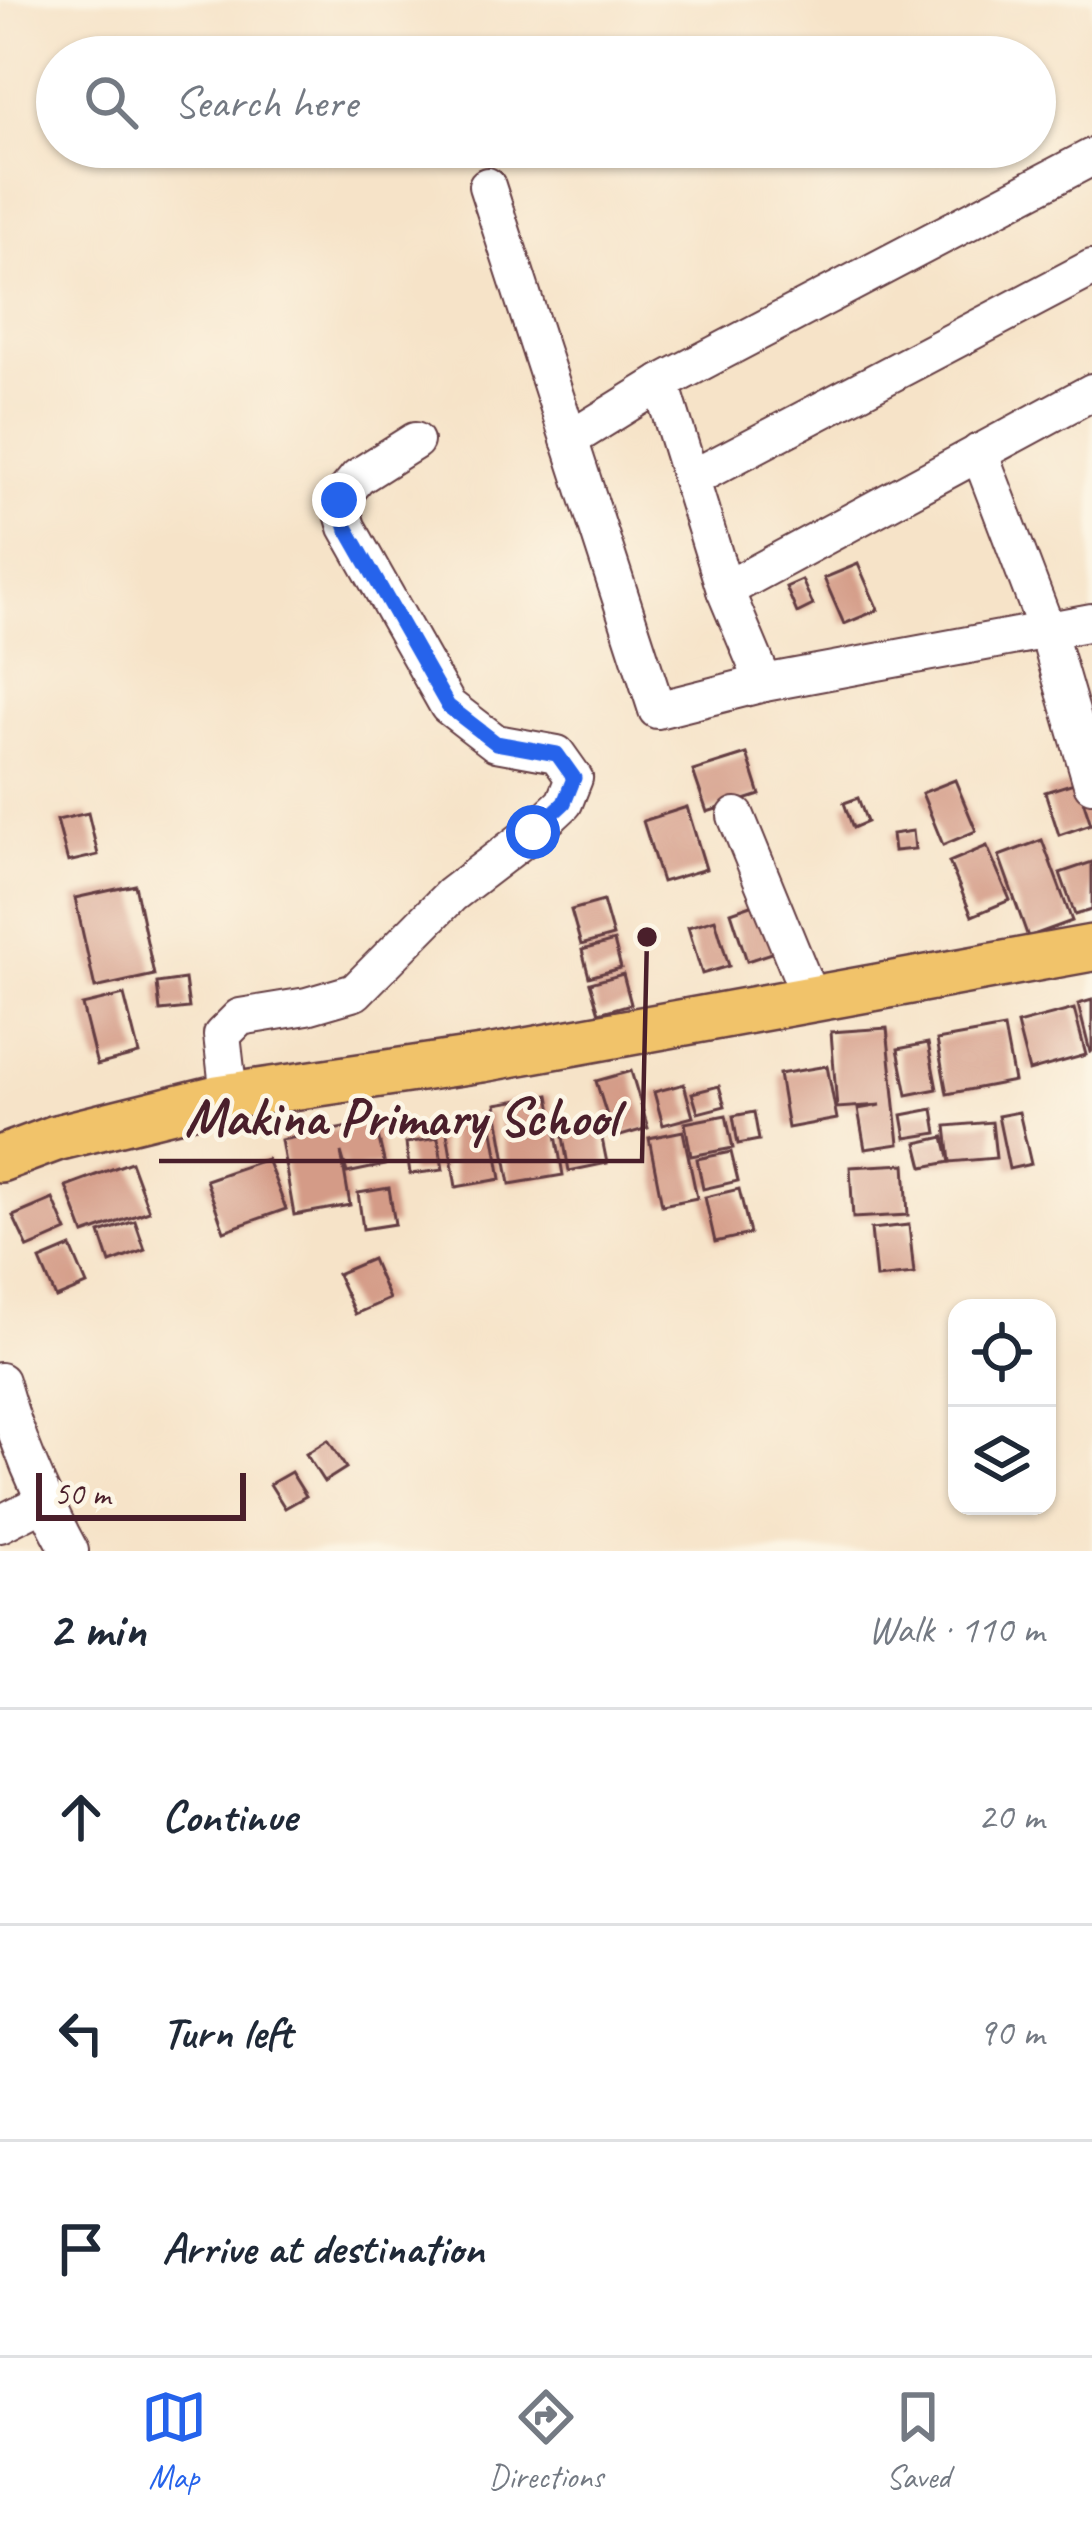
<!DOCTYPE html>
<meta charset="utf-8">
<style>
:root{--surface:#fff;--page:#f6f6f7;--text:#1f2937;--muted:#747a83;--line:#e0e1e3;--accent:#2563eb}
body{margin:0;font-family:Caveat,sans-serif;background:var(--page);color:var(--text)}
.controls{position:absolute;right:36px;bottom:36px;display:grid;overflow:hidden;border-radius:24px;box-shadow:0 3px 9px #0004}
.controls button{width:108px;height:108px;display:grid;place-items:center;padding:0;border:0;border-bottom:3px solid var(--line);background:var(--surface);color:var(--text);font:60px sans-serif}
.scale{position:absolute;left:36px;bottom:30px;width:210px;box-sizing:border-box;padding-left:12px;border:6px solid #4a1f2b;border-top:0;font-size:33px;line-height:42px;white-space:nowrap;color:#4a1f2b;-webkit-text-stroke:9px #fcf5e5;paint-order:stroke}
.stop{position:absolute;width:36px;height:36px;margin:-27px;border:9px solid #2563eb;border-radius:50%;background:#fff}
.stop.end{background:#2563eb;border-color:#fff;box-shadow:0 3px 12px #0008}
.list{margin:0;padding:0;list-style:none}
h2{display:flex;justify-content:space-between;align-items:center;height:156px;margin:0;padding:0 48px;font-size:51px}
h2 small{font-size:39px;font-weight:400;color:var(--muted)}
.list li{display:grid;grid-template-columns:78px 1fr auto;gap:36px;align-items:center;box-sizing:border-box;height:216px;padding:0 48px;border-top:3px solid var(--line)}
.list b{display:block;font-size:45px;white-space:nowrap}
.list em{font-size:39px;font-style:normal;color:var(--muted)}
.icon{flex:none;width:66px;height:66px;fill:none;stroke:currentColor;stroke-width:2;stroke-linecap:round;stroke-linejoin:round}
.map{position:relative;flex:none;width:1092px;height:1551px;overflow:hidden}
.search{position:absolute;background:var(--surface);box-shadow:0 3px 9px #0004;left:36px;right:36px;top:36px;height:132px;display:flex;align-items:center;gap:30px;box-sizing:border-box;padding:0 42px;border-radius:66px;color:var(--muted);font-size:45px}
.sheet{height:804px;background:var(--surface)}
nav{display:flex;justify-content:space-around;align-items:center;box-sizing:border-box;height:168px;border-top:3px solid var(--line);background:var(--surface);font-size:33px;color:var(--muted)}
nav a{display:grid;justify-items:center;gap:6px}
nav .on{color:var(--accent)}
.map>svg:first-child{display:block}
.building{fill:#d49b87}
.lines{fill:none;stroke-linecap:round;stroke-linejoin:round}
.minor-casing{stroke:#643c43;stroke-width:40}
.major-casing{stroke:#643c43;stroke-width:50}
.minor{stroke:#fff;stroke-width:36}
.major{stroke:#f1c36a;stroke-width:45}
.route{stroke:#2563eb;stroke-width:15}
.leader{fill:none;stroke:#4a1f2b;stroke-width:4.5}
.callout-dot{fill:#4a1f2b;stroke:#fcf5e5;stroke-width:4.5}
.callout-label{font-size:54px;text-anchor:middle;font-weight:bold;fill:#4a1f2b;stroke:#fcf5e5;stroke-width:9;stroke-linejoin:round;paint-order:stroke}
</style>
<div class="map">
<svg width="1092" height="1551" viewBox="0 0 1092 1551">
<rect width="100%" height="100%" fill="#fcf5e5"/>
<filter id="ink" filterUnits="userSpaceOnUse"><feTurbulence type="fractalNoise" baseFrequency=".00833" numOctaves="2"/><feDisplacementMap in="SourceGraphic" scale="24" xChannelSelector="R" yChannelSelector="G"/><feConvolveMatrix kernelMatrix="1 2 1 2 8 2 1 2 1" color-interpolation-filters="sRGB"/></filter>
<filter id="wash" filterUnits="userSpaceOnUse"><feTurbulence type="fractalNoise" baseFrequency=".004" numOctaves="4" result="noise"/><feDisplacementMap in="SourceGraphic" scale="48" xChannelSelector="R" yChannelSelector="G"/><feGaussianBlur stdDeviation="2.7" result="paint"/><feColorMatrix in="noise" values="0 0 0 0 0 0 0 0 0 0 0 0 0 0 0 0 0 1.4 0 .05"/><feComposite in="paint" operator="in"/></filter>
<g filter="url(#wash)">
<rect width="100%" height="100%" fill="#f6e3c8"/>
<g id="blocks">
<!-- building -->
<g class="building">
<path d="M858 564 878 610 844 624 824 578Z"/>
<path d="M802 580 813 605 797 613 786 587Z"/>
<path d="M747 754 760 795 707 812 693 771Z"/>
<path d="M955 780 976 831 943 845 922 793Z"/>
<path d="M1077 782 1091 824 1059 835 1045 792Z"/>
<path d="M858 798 867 822 853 828 844 803Z"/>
<path d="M687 807 706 869 662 882 643 821Z"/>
<path d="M88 813 98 855 68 862 57 820Z"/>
<path d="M913 831 915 849 894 851 892 834Z"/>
<path d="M1042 840 1072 921 1028 937 999 856Z"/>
<path d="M987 846 1010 900 972 916 949 862Z"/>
<path d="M1092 862V910L1075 915 1060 873Z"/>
<path d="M135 885 154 975 95 988 75 898Z"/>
<path d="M766 900 783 949 747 961 731 912Z"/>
<path d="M603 901 613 936 581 945 571 910Z"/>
<path d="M715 919 729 966 702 974 688 927Z"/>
<path d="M614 941 621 968 589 977 582 950Z"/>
<path d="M623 974 631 1004 599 1013 590 983Z"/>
<path d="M185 979 189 1008 160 1011 157 983Z"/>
<path d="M124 995 139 1054 97 1065 82 1005Z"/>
<path d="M1092 1000V1051L1090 1052 1078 1004Z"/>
<path d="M1074 1009 1086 1055 1029 1071 1017 1024Z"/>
<path d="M887 1028 899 1144 865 1149 858 1109 881 1105 837 1108 831 1032Z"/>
<path d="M1004 1028 1014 1081 947 1094 937 1040Z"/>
<path d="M928 1043 937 1089 907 1095 898 1049Z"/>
<path d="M827 1066 837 1119 788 1128 779 1074Z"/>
<path d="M631 1071 648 1128 614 1138 596 1081Z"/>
<path d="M684 1084 693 1117 663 1125 654 1092Z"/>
<path d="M719 1086 725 1106 698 1113 692 1093Z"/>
<path d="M549 1095 563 1175 510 1184 496 1104Z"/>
<path d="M933 1109 937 1133 906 1138 902 1115Z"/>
<path d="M754 1112 759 1140 738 1144 733 1116Z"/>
<path d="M1019 1112 1031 1164 1009 1169 998 1116Z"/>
<path d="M490 1113 501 1179 456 1187 445 1120Z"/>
<path d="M726 1115 733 1148 691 1156 685 1123Z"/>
<path d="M375 1122 385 1165 347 1173 341 1152 350 1205 294 1215 281 1140Z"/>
<path d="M992 1122 996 1158 950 1162 946 1126Z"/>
<path d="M599 1124 607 1163 569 1171 562 1131Z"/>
<path d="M683 1131 697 1198 662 1205 649 1138Z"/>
<path d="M944 1137 950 1162 923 1167 917 1143Z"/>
<path d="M438 1138 443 1170 410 1174 406 1143Z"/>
<path d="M731 1152 738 1181 703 1189 697 1159Z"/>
<path d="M267 1159 286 1209 224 1231 206 1180Z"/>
<path d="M131 1162 149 1211 84 1234 66 1186Z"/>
<path d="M905 1164 908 1215 853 1218 850 1167Z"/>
<path d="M389 1188 395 1224 363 1229 358 1193Z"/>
<path d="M739 1189 750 1234 715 1242 705 1197Z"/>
<path d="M53 1199 67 1231 28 1248 13 1216Z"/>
<path d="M135 1221 145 1250 110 1263 100 1233Z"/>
<path d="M909 1225 914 1274 876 1278 871 1229Z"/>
<path d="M71 1247 87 1285 56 1298 40 1260Z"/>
<path d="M372 1259 389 1299 355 1314 337 1274Z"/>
<path d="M328 1440 346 1468 324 1482 306 1454Z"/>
<path d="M291 1472 306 1496 285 1508 270 1484Z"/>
</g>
</g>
</g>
<g filter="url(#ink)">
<use href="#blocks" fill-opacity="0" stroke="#643c43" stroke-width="3"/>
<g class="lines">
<defs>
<g id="minor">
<path d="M1092 157 661 383 725 590 1092 392"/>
<path d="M487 186 657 710 764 683"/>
<path d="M569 440 661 383"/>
<path d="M979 452 1048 633 1092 784"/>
<path d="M691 479 1092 268"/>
<path d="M725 590 764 683 1092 622"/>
<path d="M736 816 812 1002"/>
<path d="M229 1096 222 1035 240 1017 307 1006 355 992 451 895 533 832 564 803 574 778 557 754 496 743 448 706 347 527 339 500 358 477 415 441"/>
<path d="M0 1381C17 1441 40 1496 70 1551"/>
<path d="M0 1524 43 1502"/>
</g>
<path id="major" d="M0 1159 56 1138 217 1098 482 1059 1092 948"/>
</defs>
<!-- minor casing -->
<use href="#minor" class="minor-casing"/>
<!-- major casing -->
<use href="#major" class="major-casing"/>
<!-- minor -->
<use href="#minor" class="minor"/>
<!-- major -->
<use href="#major" class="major"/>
</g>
</g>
<g class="lines" filter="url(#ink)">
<!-- route -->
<path class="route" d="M339 500 346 527 448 706 496 743 557 754 574 778 564 803 533 832"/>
</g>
<!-- callouts -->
<path class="leader" d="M647 937L642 1161H159"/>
<circle class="callout-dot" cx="647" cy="937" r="12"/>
<g class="callout-label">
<text x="401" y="1135">Makina Primary School</text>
</g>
</svg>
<div class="controls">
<button><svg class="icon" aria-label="locate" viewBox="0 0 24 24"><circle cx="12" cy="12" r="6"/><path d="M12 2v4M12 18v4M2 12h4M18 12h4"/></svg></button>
<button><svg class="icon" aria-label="layers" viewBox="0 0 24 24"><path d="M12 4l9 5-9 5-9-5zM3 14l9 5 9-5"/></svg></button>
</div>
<div class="scale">50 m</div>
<div class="stop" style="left:533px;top:832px"></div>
<div class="stop end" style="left:339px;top:500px"></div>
<div class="search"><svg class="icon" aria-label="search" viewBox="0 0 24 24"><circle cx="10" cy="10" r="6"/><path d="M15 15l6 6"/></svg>Search here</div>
</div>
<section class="sheet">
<h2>2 min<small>Walk · 110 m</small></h2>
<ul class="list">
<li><svg class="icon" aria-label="ahead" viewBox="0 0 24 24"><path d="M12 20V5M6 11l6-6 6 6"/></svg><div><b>Continue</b></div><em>20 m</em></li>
<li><svg class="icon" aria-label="left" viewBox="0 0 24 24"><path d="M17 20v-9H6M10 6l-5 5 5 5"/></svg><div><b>Turn left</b></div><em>90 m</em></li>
<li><svg class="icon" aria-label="arrive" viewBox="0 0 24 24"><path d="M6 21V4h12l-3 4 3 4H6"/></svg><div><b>Arrive at destination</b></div></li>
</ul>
</section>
<nav>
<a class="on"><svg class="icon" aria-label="map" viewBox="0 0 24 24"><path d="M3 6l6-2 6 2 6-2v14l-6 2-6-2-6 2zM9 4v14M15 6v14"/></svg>Map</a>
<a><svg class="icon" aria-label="directions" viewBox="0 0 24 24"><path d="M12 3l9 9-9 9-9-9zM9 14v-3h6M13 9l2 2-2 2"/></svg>Directions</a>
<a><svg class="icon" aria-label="saved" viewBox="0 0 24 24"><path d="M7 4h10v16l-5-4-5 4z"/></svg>Saved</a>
</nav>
